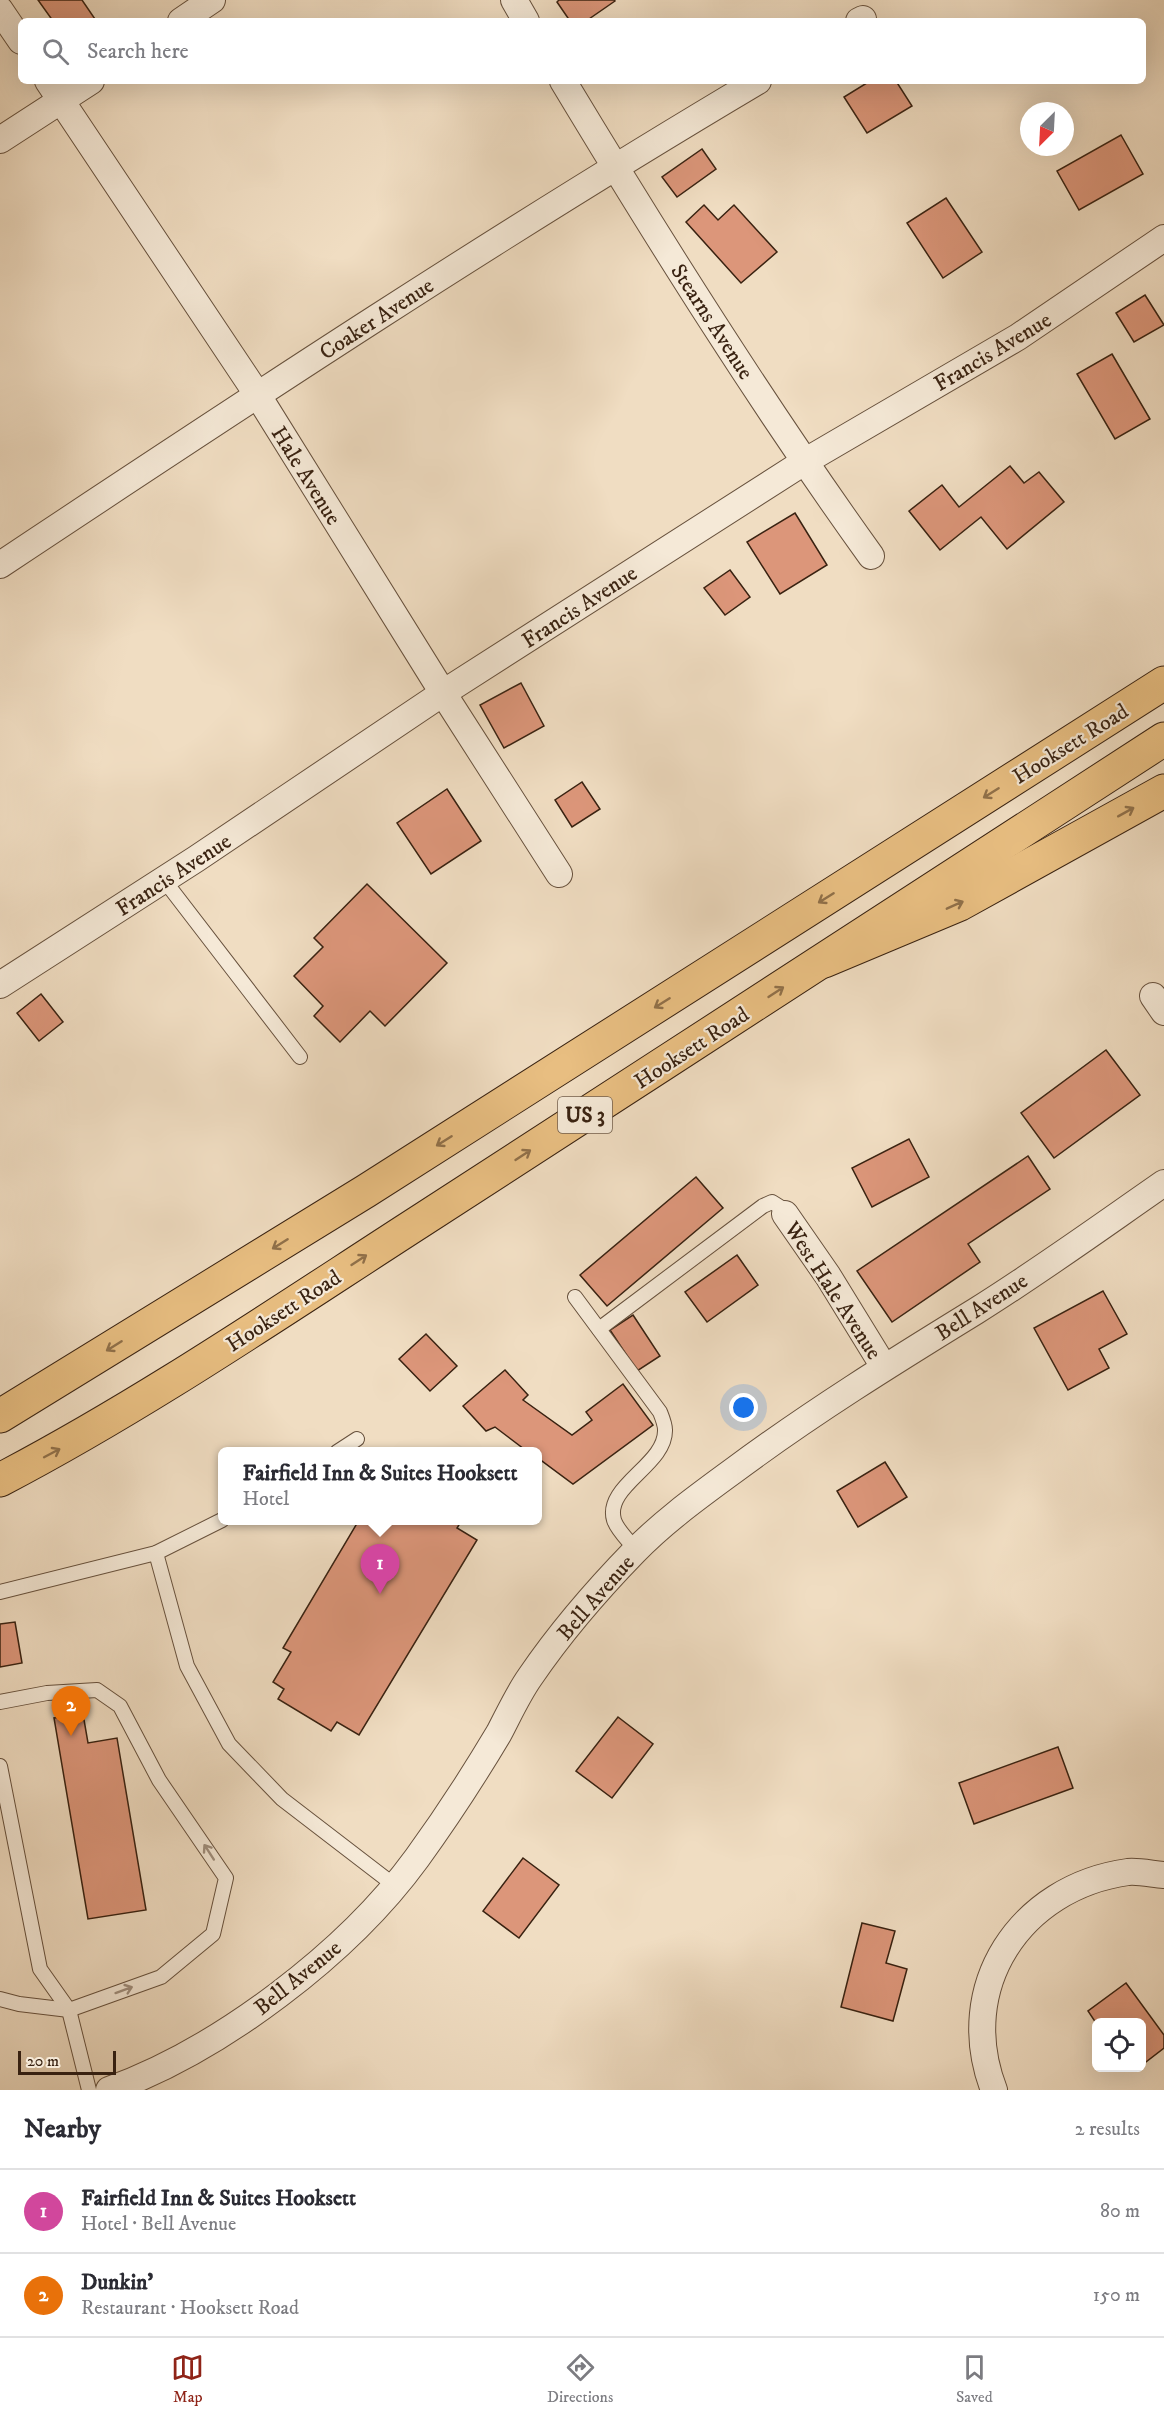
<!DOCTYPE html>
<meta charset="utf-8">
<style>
:root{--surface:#fff;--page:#f2f2f3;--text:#2b2b33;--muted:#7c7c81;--line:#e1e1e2;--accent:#8f2418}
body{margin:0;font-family:"IM FELL DW Pica",serif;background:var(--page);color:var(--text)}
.controls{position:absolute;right:18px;bottom:18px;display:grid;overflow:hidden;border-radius:9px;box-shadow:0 6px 24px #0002}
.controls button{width:54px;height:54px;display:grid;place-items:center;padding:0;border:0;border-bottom:2px solid var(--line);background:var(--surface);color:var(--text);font:30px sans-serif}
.compass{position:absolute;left:1020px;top:102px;width:54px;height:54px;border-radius:50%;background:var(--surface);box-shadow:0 6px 24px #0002;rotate:204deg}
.scale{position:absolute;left:18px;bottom:15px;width:98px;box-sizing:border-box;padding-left:6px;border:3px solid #392211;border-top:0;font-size:16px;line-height:21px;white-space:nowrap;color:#392211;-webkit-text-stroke:4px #f5e9d7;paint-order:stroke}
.you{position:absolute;left:744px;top:1408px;width:21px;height:21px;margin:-15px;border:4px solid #fff;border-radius:50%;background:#1a73e8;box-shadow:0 0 0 9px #1a73e833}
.badge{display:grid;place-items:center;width:39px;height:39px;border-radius:50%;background:var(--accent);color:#fff;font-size:20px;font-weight:700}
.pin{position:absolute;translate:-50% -50px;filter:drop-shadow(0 2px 3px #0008)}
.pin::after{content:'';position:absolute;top:32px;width:21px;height:18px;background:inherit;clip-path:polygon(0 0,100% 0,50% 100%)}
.popup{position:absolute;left:218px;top:1447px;width:324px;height:78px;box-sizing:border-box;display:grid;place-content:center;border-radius:9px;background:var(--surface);filter:drop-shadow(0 2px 4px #0005);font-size:20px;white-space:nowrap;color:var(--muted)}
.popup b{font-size:22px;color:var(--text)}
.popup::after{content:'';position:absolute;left:50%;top:100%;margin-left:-12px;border:12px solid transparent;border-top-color:var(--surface)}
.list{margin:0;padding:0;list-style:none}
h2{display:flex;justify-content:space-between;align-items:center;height:78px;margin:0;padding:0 24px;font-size:26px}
h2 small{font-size:20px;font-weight:400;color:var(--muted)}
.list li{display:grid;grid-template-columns:39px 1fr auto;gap:18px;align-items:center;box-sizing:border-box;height:84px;padding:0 24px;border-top:2px solid var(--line)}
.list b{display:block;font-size:22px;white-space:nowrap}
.list p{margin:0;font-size:20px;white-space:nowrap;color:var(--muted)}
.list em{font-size:20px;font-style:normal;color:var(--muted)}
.icon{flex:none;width:33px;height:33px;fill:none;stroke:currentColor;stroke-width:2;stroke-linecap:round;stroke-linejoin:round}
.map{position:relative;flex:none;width:1164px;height:2090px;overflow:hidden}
.search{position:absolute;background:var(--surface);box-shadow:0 6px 24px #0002;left:18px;right:18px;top:18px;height:66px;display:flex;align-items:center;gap:15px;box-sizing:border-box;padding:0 21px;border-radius:9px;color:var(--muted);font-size:22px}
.sheet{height:246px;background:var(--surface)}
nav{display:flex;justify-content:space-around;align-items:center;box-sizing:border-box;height:84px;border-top:2px solid var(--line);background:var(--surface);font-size:16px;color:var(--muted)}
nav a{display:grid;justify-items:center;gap:3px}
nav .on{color:var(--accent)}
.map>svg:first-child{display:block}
.building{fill:#dc967a;stroke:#392211;stroke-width:1.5}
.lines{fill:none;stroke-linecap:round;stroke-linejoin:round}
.lane-casing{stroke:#67513d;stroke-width:16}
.street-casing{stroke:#67513d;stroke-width:28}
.primary-casing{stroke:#392211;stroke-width:35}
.highway-casing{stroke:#392211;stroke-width:35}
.lane{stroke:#f5e9d7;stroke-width:14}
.street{stroke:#f5e9d7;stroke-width:26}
.primary{stroke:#e8be81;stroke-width:33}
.highway{stroke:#e8be81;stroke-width:33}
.oneway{stroke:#907049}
.oneway2{stroke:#a08f7e}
.labels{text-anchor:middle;stroke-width:4.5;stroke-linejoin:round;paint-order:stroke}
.shield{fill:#f5e9d7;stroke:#715e4c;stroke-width:1.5}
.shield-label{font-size:21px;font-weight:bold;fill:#392211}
.street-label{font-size:22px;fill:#392211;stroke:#f5e9d7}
</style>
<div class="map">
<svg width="1164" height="2090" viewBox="0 0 1164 2090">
<rect width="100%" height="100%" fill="#f0ddc2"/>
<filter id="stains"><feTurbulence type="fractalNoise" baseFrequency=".00333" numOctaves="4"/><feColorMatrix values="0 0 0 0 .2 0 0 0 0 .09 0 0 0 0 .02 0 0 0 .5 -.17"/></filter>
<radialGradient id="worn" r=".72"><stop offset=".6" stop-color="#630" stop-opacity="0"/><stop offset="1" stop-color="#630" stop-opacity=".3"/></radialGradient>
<!-- building -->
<g class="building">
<path d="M38 0H82L95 19 92 21H53Z"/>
<path d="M559 0H614L615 1 586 21H570L557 2Z"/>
<path d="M870 81H896L912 106 867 133 844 97Z"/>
<path d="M1121 135 1143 174 1079 210 1057 171Z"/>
<path d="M702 149 716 169 677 197 662 177Z"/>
<path d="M946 198 982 252 943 278 907 223Z"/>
<path d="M704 205 718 220 734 205 777 252 741 283 686 222Z"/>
<path d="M1145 295 1164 325 1134 342 1116 313Z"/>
<path d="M1112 354 1150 419 1115 439 1077 374Z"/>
<path d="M1010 466 1024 483 1039 472 1064 502 1007 549 981 517 940 550 909 511 942 485 959 507Z"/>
<path d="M795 513 827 565 780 594 747 542Z"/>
<path d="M730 570 750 597 725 615 704 588Z"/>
<path d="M521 683 544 726 504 748 480 705Z"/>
<path d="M582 782 600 809 572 827 555 800Z"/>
<path d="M447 789 481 841 431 874 397 823Z"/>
<path d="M367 884 447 963 385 1026 370 1011 340 1042 314 1016 323 1006 294 976 323 947 314 938Z"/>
<path d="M41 994 63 1022 39 1041 17 1013Z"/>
<path d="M1106 1050 1140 1095 1054 1158 1021 1113Z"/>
<path d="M909 1139 929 1177 872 1207 852 1168Z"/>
<path d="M1028 1156 1050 1189 968 1244 980 1262 892 1322 857 1271Z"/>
<path d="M696 1177 723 1208 607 1306 580 1275Z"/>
<path d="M737 1255 758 1285 707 1322 685 1292Z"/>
<path d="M1103 1291 1127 1334 1099 1349 1109 1368 1068 1390 1034 1328Z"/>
<path d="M633 1315 660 1356 637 1371 610 1330Z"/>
<path d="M426 1334 457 1366 430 1391 399 1359Z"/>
<path d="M505 1370 528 1395 523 1400 572 1435 592 1420 586 1412 623 1384 653 1425 573 1484 538 1458V1452H528L495 1427 486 1431 463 1406Z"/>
<path d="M885 1462 907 1497 858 1527 837 1491Z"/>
<path d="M359 1520H462L457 1528 477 1540 359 1735 337 1722 331 1731 278 1699 284 1689 273 1682 291 1652 283 1648Z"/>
<path d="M15 1622 22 1663 0 1667V1624Z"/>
<path d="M83 1714 88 1743 117 1738 146 1910 88 1919 54 1718Z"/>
<path d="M618 1717 653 1744 612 1798 576 1771Z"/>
<path d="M1058 1747 1073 1788 974 1824 959 1783Z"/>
<path d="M523 1858 559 1885 519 1938 483 1911Z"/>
<path d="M862 1923 895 1931 886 1963 907 1969 893 2021 841 2007Z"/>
<path d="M1126 1983 1164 2035V2048L1142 2065V2022L1096 2023 1088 2011Z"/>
</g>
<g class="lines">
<defs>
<g id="lane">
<path d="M164 880 300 1057"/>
<path d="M575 1297 660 1412C662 1417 665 1424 665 1430 666 1465 604 1486 614 1520 617 1530 629 1541 636 1550"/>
<path d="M599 1329 763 1206 772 1202 780 1207 785 1214"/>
<path d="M337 1452 357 1439"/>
<path d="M156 1553 187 1666 229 1744 282 1799 394 1885"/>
<path d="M0 1592 156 1553 222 1520"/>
<path d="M0 1702 47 1693 97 1690 120 1706 159 1780 226 1878 213 1934 161 1977 69 2010 19 2004 0 1999"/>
<path d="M0 1766 40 1969 69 2010 89 2090"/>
</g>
<g id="street">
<path d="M514 0 526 21"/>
<path d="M0 10 21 41"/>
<path d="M181 21 212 0"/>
<path d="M859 21 863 19"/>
<path d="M48 81 257 394 443 693 559 874"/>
<path d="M563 81C660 242 761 403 871 556"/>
<path d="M0 140 91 81"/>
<path d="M0 565C250 399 500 234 758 81"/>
<path d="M0 985 196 859 443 693 804 462 1018 337 1164 238"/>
<path d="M1153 996 1164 1012"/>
<path d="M785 1214 828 1276 884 1367"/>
<path d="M109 2090C220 2050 348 1953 417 1858 446 1818 474 1775 499 1733 509 1714 518 1694 530 1677 560 1633 597 1590 634 1552 664 1521 699 1496 733 1471 811 1413 893 1362 976 1311 1040 1271 1102 1226 1164 1183"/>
<path d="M994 2090C954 1987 1020 1887 1128 1872 1139 1871 1152 1874 1164 1875"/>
</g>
<g id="primary">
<path d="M0 1416 366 1191 1164 683"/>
<path d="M0 1480C145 1404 281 1311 419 1222 668 1062 915 898 1164 739"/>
</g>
<path id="highway" d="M824 961 960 904 1164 791"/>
</defs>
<!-- lane casing -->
<use href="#lane" class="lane-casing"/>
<!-- street casing -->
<use href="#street" class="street-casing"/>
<!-- primary casing -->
<use href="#primary" class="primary-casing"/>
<!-- highway casing -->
<use href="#highway" class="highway-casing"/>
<!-- lane -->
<use href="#lane" class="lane"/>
<!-- street -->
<use href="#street" class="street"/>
<!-- primary -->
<use href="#primary" class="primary"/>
<!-- highway -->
<use href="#highway" class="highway"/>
</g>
<!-- one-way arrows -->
<defs><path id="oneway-shaft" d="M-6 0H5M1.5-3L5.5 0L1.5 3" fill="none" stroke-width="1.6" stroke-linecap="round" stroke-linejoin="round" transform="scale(1.5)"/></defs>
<g class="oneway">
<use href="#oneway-shaft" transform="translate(991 793) rotate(148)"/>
<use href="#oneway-shaft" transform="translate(1126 812) rotate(-29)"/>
<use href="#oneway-shaft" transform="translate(826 898) rotate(148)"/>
<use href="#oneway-shaft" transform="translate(955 905) rotate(-24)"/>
<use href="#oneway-shaft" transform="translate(776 992) rotate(-33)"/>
<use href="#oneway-shaft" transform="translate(662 1003) rotate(148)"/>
<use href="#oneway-shaft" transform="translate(444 1141) rotate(148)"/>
<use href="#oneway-shaft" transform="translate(523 1155) rotate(-33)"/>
<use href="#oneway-shaft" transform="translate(280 1244) rotate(148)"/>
<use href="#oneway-shaft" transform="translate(359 1260) rotate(-33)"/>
<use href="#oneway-shaft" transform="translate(114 1346) rotate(148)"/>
<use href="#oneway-shaft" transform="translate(52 1453) rotate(-28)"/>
</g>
<g class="oneway2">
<use href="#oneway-shaft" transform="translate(209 1852) rotate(-123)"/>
<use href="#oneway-shaft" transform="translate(124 1990) rotate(-20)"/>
</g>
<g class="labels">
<!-- shield labels -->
<rect class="shield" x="558" y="1097" width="54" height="36" rx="4.5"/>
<g class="shield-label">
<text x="585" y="1122">US 3</text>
</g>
<!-- street labels -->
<g class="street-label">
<text transform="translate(376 318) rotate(-33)" y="8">Coaker Avenue</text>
<text transform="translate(713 321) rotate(57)" y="8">Stearns Avenue</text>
<text transform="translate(992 351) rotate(-31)" y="8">Francis Avenue</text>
<text transform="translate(307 475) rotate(58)" y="8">Hale Avenue</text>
<text transform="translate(579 606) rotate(-33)" y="8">Francis Avenue</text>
<text transform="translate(1070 743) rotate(-32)" y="8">Hooksett Road</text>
<text transform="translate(173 874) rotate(-33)" y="8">Francis Avenue</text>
<text transform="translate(691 1047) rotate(-33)" y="8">Hooksett Road</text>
<text transform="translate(834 1290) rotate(57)" y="8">West Hale Avenue</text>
<text transform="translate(981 1306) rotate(-33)" y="8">Bell Avenue</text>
<text transform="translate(283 1310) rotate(-33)" y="8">Hooksett Road</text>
<text transform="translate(595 1597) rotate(-49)" y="8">Bell Avenue</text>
<text transform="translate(297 1977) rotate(-39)" y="8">Bell Avenue</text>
</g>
</g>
<rect width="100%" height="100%" filter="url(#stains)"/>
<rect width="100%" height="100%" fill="url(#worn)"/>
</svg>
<div class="controls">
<button><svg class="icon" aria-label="locate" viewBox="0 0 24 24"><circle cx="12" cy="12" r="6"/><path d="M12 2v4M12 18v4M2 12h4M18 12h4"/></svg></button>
</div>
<svg class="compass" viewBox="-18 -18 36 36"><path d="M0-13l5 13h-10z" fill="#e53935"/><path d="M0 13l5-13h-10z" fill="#7c7c81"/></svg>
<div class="scale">20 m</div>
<div class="you"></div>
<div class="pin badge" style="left:380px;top:1594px;background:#d1479c">1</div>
<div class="popup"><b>Fairfield Inn &amp; Suites Hooksett</b>Hotel</div>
<div class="pin badge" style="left:71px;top:1736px;background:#e8710a">2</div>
<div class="search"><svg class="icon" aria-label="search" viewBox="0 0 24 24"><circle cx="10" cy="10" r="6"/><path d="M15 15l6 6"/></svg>Search here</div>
</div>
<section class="sheet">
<h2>Nearby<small>2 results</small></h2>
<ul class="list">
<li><span class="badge" style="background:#d1479c">1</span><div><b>Fairfield Inn &amp; Suites Hooksett</b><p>Hotel · Bell Avenue</p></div><em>80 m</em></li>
<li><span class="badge" style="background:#e8710a">2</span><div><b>Dunkin'</b><p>Restaurant · Hooksett Road</p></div><em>150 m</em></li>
</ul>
</section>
<nav>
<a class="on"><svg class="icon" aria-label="map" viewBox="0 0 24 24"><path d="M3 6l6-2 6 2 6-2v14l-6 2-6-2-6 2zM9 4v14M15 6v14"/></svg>Map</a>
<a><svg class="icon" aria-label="directions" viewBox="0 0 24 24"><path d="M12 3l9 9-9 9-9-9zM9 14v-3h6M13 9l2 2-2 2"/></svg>Directions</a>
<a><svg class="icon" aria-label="saved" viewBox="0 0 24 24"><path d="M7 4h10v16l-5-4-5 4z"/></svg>Saved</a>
</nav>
